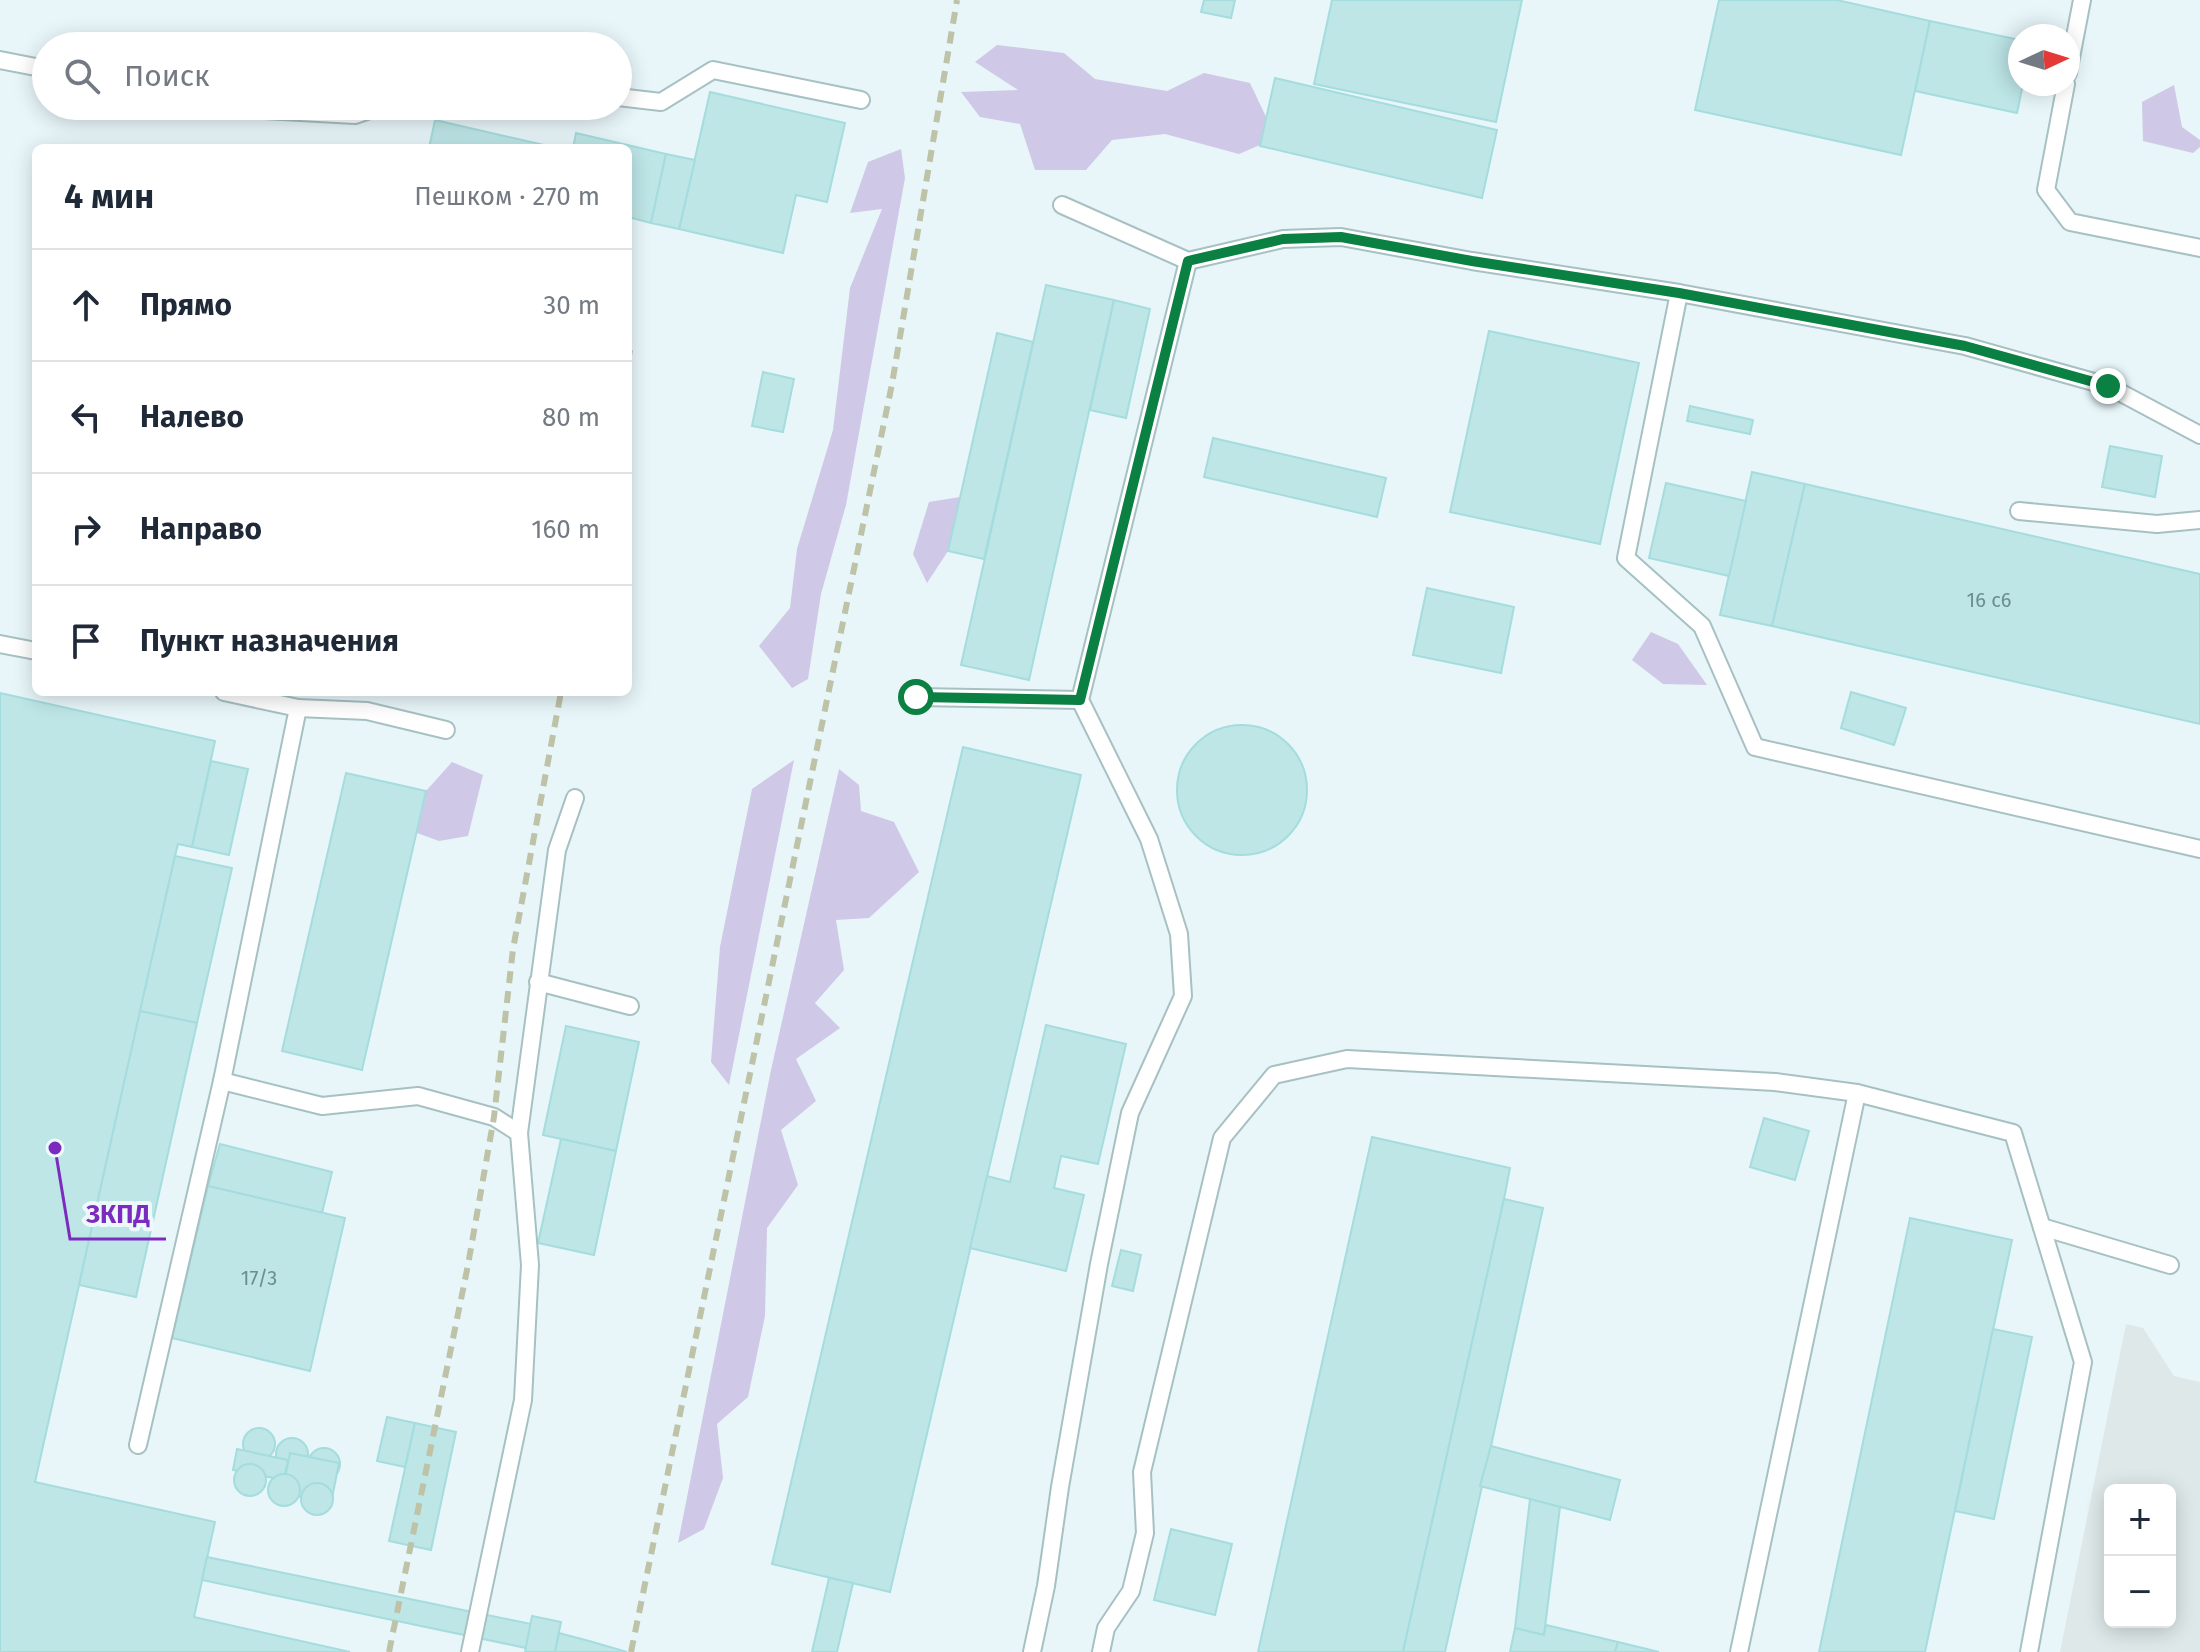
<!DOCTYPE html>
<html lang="ru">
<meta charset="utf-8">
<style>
:root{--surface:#fff;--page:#f6f6f7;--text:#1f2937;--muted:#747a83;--line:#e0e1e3}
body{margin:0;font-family:"Fira Sans",sans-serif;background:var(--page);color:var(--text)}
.controls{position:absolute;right:24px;bottom:24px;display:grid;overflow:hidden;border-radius:12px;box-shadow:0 4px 20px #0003}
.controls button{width:72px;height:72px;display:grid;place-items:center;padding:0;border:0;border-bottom:2px solid var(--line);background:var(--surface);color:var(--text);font:40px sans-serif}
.compass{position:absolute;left:2008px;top:24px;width:72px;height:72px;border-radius:50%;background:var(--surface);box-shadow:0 4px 20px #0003;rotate:86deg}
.stop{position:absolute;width:24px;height:24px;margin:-18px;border:6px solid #0b8043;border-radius:50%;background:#fff}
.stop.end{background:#0b8043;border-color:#fff;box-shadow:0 2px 8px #0008}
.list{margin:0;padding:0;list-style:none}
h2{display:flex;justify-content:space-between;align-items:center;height:104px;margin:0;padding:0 32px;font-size:34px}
h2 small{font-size:26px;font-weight:400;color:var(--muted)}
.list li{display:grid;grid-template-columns:52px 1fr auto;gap:24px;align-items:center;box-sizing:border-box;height:112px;padding:0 32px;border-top:2px solid var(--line)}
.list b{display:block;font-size:30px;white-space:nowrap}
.list em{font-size:26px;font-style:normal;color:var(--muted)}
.icon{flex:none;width:44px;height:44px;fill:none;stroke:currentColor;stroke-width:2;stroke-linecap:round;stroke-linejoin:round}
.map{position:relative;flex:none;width:2200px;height:1652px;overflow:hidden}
.search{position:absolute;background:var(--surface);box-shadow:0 4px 20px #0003;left:32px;top:32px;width:600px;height:88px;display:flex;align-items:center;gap:20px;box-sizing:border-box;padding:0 28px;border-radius:44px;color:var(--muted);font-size:30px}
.panel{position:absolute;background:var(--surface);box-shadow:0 4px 20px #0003;left:32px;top:144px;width:600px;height:552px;border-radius:12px}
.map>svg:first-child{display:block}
.industrial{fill:#dee8e9;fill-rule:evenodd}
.green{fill:#cfc8e6}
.building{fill:#bee6e7;stroke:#a5dcdd;stroke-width:2}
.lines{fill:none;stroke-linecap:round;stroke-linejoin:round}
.service-casing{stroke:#a7c1c3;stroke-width:20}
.service{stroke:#fff;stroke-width:16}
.rail{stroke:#bec2a7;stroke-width:6;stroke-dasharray:12 8;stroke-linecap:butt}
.route{stroke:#0b8043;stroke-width:10}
.labels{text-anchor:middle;stroke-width:8;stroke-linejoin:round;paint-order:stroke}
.number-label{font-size:20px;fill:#6b8e8e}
.leader{fill:none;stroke:#7b2cbf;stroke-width:3}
.callout-dot{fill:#7b2cbf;stroke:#eef9fd;stroke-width:3}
.callout-label{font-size:26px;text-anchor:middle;font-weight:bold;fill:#7b2cbf;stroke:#eef9fd;stroke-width:8;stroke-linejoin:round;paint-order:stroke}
</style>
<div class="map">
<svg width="2200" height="1652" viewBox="0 0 2200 1652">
<rect width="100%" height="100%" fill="#e8f6fa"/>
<!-- industrial -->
<path class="industrial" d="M2126 1324 2143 1328 2174 1376 2200 1382V1652H2060ZM2110 1490H2170V1622H2110Z"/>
<!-- green -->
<g class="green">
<path d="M997 45 1064 53 1095 79 1167 91 1204 73 1250 83 1276 138 1239 154 1165 134 1112 140 1086 170H1035L1020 124 980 117 961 92 1018 90 975 62Z"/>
<path d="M2174 85 2182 127 2200 140V147L2193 153 2143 141 2142 102Z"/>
<path d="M901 149 905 178 846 505 821 594 808 679 792 688 759 646 790 608 797 549 833 430 850 288 882 209 850 213 868 162Z"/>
<path d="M960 497 948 551 927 583 913 554 929 502Z"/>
<path d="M1651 632 1678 644 1707 685 1663 684 1632 660Z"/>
<path d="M794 760 729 1085 711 1062 720 947 752 789Z"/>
<path d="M452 762 483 775 468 836 439 841 417 833 426 791Z"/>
<path d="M839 769 859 785 861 811 894 822 919 872 869 918 836 920 844 970 815 1003 840 1028 796 1059 816 1101 781 1130 798 1185 767 1228 765 1316 748 1397 717 1424 723 1478 704 1529 678 1543 771 1070Z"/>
</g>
<!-- building -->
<g class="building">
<path d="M1204 0H1235L1231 18 1201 12Z"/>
<path d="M1332 0H1522L1496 122 1314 84Z"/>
<path d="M1719 0H1837L1930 21 1901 155 1695 110Z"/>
<path d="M1930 21 2020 40V84H2023L2017 113 1915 91Z"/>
<path d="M1275 78 1497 130 1482 198 1260 146Z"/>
<path d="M710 92 845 123 827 202 796 195 783 253 679 229Z"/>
<path d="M435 120 557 148H429Z"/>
<path d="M576 133 666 154 651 223 628 217V148H573Z"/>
<path d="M666 154 695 160 679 229 651 223Z"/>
<path d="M1046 285 1114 300 1029 680 961 665Z"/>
<path d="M1114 300 1150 309 1126 418 1090 410Z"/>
<path d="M1489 331 1639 363 1600 544 1450 512Z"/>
<path d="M997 333 1033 342 984 559 948 551Z"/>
<path d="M763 372 794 379 783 432 752 426Z"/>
<path d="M1690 406 1753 420 1750 434 1687 421Z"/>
<path d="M1213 438 1386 478 1377 517 1204 477Z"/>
<path d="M2110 446 2162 456 2155 497 2102 487Z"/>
<path d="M1752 472 1805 484 1772 626 1720 615Z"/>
<path d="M1666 483 1746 501 1729 576 1649 558Z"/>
<path d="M1805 484 2200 574V724L1772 626Z"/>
<path d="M1427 588 1514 607 1501 673 1413 655Z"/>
<path d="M1851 692 1906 708 1894 745 1841 728Z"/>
<path d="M0 693 215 741 192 847 178 844 175 856 35 1482 215 1522 194 1617 350 1652H0Z"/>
<circle cx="1242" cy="790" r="65"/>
<path d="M963 747 1081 775 890 1592 772 1564Z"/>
<path d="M211 761 248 769 229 855 192 847Z"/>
<path d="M346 773 426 791 362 1070 282 1051Z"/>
<path d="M175 856 232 868 197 1023 140 1011Z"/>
<path d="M140 1011 197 1023 136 1297 79 1285Z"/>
<path d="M1046 1025 1126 1044 1098 1164 1061 1156 1054 1188 1084 1195 1066 1271 970 1248 987 1176 1010 1182Z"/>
<path d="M566 1026 639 1042 616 1151 543 1135Z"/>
<path d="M1764 1118 1809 1131 1795 1180 1750 1167Z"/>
<path d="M1372 1137 1510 1168 1504 1199 1403 1652H1258Z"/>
<path d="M561 1139 616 1151 594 1255 538 1243Z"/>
<path d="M220 1144 332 1172 322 1213 208 1186Z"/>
<path d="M208 1186 345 1218 310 1371 172 1338Z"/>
<path d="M1504 1199 1543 1208 1491 1446 1445 1652H1403Z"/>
<path d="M1910 1218 2012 1240 1925 1652H1819Z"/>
<path d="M1121 1250 1141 1255 1133 1291 1112 1286Z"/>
<path d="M1993 1329 2032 1337 1994 1519 1955 1511Z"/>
<path d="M387 1417 415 1423 405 1467 377 1461Z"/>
<path d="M415 1423 456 1432 431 1550 389 1541Z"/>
<circle cx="259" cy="1444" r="16"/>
<circle cx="292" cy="1454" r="16"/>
<path d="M1491 1446 1620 1480 1610 1520 1480 1486Z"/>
<circle cx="324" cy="1464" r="16"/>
<path d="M237 1449 288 1460 284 1480 233 1470Z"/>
<path d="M290 1453 339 1463 331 1503 282 1493Z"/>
<circle cx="250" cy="1480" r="16"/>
<circle cx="284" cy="1490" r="16"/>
<circle cx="317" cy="1499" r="16"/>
<path d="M1530 1499 1560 1507 1544 1635 1515 1628Z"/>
<path d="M1171 1529 1232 1544 1215 1615 1154 1600Z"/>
<path d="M207 1557 531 1624 526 1648 202 1580Z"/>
<path d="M829 1578 853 1583 837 1652H812Z"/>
<path d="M532 1616 561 1622 555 1652H525Z"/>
<path d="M1546 1625 1618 1642 1615 1652H1510L1515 1628 1544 1635Z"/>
<path d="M559 1633 589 1641 627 1652H555Z"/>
<path d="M1618 1642 1659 1652H1615Z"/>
</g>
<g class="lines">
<defs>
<g id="service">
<path d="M0 60 46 69"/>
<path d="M2068 73 2082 0"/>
<path d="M2066 84 2046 190 2070 222 2200 248"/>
<path d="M618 97 661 102 713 70 861 100"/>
<path d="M241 106 264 110 355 115 381 106"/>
<path d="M1062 205 1188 261 1283 239 1341 237 1472 261 1679 293 1965 346 2108 386 2200 435"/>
<path d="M1679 293 1626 558 1702 626 1755 747 2200 849"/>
<path d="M2019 511 2157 524 2200 520"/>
<path d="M0 644 36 651"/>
<path d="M916 697 1080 700"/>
<path d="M298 708 367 711 446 730"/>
<path d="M538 982 630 1006"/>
<path d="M222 1081 322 1106 418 1096 494 1117 519 1133"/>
<path d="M2042 1227 2170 1265"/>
<path d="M138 1445 222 1081 298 708 224 692"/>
<path d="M470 1652 523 1400 530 1265 519 1133 557 850 575 798"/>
<path d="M1032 1652 1046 1586 1060 1487 1099 1264 1130 1113 1183 996 1179 934 1149 839 1080 700 1188 261"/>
<path d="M1101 1652 1106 1628 1131 1591 1145 1533 1142 1472 1222 1138 1274 1075 1347 1059 1775 1082 1857 1093 2013 1133 2083 1362 2029 1652"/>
<path d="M1739 1652 1857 1093"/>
</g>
</defs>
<!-- service casing -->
<use href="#service" class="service-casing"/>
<!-- service -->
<use href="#service" class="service"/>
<!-- rail -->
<g class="rail">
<path d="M628 361 630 350"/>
<path d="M389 1652 468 1265 494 1117 513 949 561 692"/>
<path d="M631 1652 892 384 957 0"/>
</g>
</g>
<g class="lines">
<!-- route -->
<path class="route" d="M916 697 1080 700 1188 261 1283 239 1341 237 1472 261 1679 293 1965 346 2108 386"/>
</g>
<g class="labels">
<!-- number labels -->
<g class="number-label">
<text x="1989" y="607">16 с6</text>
<text x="259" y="1285">17/3</text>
</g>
</g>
<!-- callouts -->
<path class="leader" d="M55 1148L70 1239H166"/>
<circle class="callout-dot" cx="55" cy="1148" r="8"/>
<g class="callout-label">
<text x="118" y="1223">ЗКПД</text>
</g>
</svg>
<div class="controls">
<button>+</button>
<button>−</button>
</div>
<svg class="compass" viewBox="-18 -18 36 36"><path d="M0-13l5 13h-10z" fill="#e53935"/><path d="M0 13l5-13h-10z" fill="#747a83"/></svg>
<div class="stop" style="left:916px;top:697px"></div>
<div class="stop end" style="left:2108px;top:386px"></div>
<div class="search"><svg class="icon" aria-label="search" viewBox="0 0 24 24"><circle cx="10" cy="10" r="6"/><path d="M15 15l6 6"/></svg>Поиск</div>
<section class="panel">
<h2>4 мин<small>Пешком · 270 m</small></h2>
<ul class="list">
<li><svg class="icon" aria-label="ahead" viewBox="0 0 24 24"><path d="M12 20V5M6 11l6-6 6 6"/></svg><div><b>Прямо</b></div><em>30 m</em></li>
<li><svg class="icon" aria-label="left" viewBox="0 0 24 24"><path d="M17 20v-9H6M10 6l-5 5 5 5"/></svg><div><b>Налево</b></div><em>80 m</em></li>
<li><svg class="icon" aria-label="right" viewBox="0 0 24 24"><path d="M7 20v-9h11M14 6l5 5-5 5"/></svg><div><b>Направо</b></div><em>160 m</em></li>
<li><svg class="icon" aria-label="arrive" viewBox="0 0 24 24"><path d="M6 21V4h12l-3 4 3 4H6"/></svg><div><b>Пункт назначения</b></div></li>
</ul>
</section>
</div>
